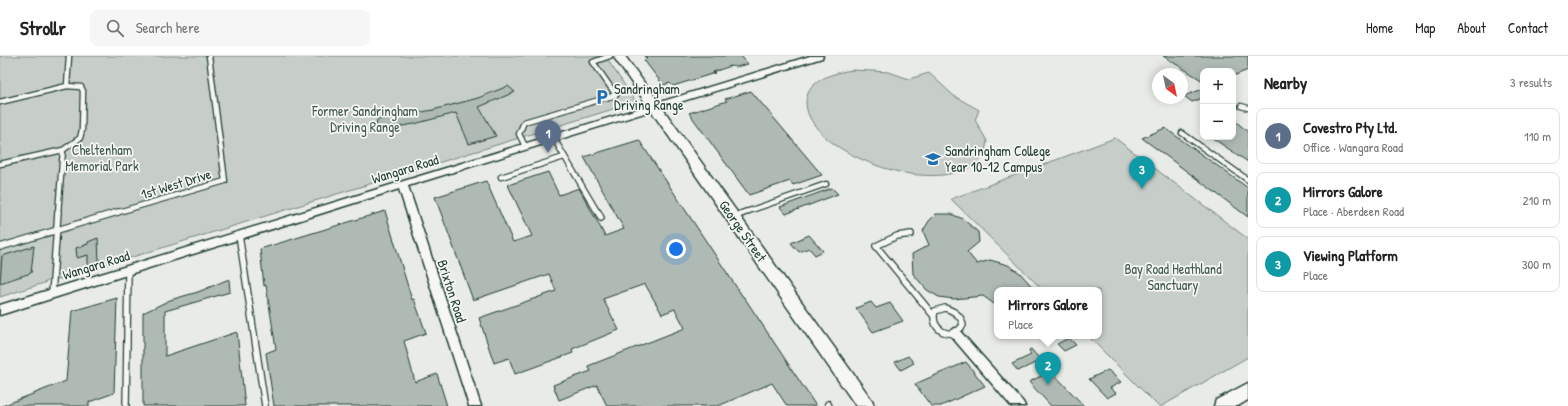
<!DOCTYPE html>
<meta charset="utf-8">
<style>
:root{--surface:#fff;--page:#f6f6f6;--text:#222;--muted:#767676;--line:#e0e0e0;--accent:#b45309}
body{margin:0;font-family:"Patrick Hand",sans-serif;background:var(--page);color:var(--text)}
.controls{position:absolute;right:12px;top:12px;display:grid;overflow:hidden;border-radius:8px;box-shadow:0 2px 10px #0003}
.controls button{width:36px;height:36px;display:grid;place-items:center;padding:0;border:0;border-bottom:1px solid var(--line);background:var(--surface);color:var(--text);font:20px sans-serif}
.compass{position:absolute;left:1152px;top:12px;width:36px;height:36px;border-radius:50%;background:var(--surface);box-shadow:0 2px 10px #0003;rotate:147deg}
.you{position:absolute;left:676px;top:193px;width:14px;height:14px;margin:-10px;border:3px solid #fff;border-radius:50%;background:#1a73e8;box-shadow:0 0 0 6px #1a73e833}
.badge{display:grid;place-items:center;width:26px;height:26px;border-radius:50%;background:var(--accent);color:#fff;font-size:13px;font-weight:700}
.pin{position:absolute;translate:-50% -33px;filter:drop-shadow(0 1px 2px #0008)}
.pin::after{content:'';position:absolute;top:21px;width:14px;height:12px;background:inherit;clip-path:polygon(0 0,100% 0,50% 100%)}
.popup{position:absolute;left:994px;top:231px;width:108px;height:52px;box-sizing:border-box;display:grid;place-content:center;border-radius:8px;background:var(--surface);filter:drop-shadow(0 1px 3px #0005);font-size:13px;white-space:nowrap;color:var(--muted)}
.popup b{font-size:15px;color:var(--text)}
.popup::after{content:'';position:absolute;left:50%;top:100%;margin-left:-8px;border:8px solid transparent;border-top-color:var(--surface)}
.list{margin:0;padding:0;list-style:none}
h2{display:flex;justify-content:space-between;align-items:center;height:52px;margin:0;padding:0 16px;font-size:17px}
h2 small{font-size:13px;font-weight:400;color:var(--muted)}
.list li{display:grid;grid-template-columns:26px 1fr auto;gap:12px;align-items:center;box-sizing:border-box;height:56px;margin:0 8px 8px;padding:0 8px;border:1px solid var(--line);border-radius:8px}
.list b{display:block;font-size:15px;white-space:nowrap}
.list p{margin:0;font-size:13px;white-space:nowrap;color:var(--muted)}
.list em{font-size:13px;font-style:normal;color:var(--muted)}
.icon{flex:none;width:22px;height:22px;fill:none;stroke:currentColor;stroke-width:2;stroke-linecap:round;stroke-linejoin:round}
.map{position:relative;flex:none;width:1248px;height:350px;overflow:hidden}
header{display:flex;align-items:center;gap:24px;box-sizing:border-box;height:56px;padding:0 20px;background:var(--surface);border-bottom:1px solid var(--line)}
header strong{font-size:19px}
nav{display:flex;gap:22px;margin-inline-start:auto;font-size:14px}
.search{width:280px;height:36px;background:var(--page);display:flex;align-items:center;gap:10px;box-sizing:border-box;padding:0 14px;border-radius:8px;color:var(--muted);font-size:15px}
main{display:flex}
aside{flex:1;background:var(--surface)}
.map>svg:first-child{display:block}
.green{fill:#c7cec9;stroke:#73867e}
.building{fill:#b0bab5;stroke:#1f3d34}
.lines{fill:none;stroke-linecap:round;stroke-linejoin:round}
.lane-far1-casing{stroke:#1f3d34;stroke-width:7}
.lane-casing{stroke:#1f3d34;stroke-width:8}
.street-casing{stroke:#1f3d34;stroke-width:3}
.secondary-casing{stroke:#1f3d34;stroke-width:3}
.lane-far1{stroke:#f6f6f2;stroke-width:4.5}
.lane{stroke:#f6f6f2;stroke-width:5.5}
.street{fill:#f6f6f2;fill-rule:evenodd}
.secondary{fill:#f6f6f2;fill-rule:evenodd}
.labels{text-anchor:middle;stroke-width:3.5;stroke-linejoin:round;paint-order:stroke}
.poi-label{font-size:14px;fill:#1f3d34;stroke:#f6f6f2;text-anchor:start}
.park-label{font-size:14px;fill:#415a52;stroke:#f6f6f2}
.street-label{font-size:14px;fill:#1f3d34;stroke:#f6f6f2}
</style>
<header>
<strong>Strollr</strong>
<div class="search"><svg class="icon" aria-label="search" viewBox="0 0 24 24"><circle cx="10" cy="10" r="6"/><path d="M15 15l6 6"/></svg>Search here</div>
<nav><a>Home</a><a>Map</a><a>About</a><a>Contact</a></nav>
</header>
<main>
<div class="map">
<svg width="1248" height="350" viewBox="0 0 1248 350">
<rect width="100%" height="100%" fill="#e9ebe7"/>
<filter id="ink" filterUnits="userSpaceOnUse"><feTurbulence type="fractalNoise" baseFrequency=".025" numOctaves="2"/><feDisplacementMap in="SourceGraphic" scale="8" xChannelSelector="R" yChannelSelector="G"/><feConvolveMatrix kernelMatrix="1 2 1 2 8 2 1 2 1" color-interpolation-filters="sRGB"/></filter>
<g filter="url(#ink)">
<!-- green -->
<g class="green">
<path d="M0 0H605L636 46 61 223 53 222 44 227 0 241Z"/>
<path d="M853 14 889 16 909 23 929 17 954 40 979 54 975 64 987 85C986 89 986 93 984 97 979 111 957 117 943 119 910 122 876 112 847 96 799 70 784 23 853 14Z"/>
<path d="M1115 82 1248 183V301L1162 350H1158L1088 280H1099V234H1043L951 143Z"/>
</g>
<!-- building -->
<g class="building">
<path d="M644 0H741L748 8 736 11 731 10 713 16 715 17 673 30 670 27 663 29 644 4 647 3Z"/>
<path d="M1163 0H1248V14L1233 20V15H1203V25Z"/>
<path d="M508 30 515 36 479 51 496 80 469 88 456 57 414 68 385 73V77L375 78 377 64 433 54 478 42Z"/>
<path d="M1203 33V42L1192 46 1184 40Z"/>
<path d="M751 35 822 119 793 129 790 125 749 139 689 57 727 45 725 43Z"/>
<path d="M1233 63 1248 76V106L1211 81H1233Z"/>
<path d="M1165 72 1248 132V161L1142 82Z"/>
<path d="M639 84 743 241H744L816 350H787L772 327 718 350H607L597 329 559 344 553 329 591 315 588 310 685 272 675 253 662 258 645 228 603 243 619 274 572 293 573 297 515 318 509 302 494 307 479 262 556 235 549 218 473 244 435 141 486 125 513 186 532 180 508 129 548 116 559 139 579 132 605 180 624 173 584 101Z"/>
<path d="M832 132 838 138 786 158 780 151Z"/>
<path d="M385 155 412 244 414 243 426 277 404 285 415 326 437 318 447 350H274L266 297 276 293 266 229 264 230 260 193Z"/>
<path d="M936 158H951L963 163 978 176 979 186 967 196 977 208 990 204 1008 209 1020 217 1035 234H997V250L983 240 954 243 939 241 927 234 913 218 912 198 929 189 923 175 929 165Z"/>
<path d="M809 179 823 195 815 199 809 192 799 196 791 187Z"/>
<path d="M98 182 99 207 88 210V199L77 202 76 192 88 188V186Z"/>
<path d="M34 190 31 217 0 227 2 200Z"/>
<path d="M229 223 230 236 165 255V300L237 276 245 350H143V257L170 244 198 236Z"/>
<path d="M117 242 114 337 89 346V350H2L66 325 72 255Z"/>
<path d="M871 246 876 252 890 247 903 265 873 276 856 252Z"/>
<path d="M1069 282 1076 289 1064 295 1057 288Z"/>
<path d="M1031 293 1037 300 1084 350H1051L1029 326 1041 320 1035 307 1018 315 1012 308 1031 299 1029 294Z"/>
<path d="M908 300 914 307 901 314 895 306Z"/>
<path d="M966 306 985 330 941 350H931L915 328Z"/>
<path d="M1108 314 1121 326 1110 332 1116 337 1107 342 1089 323Z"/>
</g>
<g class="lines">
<defs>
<g id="lane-far1">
<path d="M0 46 67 30"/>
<path d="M1241 50 1248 52"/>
<path d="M1182 77 1248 124"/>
<path d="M553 81 598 157"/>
<path d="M525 90 519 78 524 66 616 39 593 6 610 0"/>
<path d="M0 108 63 94"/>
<path d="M501 121 564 101"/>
<path d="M58 157 63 94 80 82 82 74 83 35 81 31 67 30 69 0"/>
<path d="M115 157 225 125 209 0"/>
<path d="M743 157 826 128"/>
</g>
<g id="lane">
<path d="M598 156 601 162"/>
<path d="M733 161 746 156"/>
<path d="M911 178 897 180 876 190 933 259"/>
<path d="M239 179 265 350"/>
<path d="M0 191 118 156"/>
<path d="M52 238 58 156"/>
<path d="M945 252C954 255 961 259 963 269 952 286 929 274 935 255Z"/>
<path d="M828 348 829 350"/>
<path d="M126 350 128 214"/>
</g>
<g id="street">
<path d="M810 0H823L822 2 408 130 481 350H469L399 133 0 259V249Z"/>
<path d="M955 272 959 274 1023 346 1025 350H1011L951 280 949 277 951 274Z"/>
</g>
<g id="secondary">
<path d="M613 0H625L872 344 874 350H856Z"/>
<path d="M1248 327V344L1238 350H1214L1216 344Z"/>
</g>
</defs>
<!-- lane-far1 casing -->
<use href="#lane-far1" class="lane-far1-casing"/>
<!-- lane casing -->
<use href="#lane" class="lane-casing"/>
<!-- street casing -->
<use href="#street" class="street-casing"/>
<!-- secondary casing -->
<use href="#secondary" class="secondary-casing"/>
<!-- lane-far1 -->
<use href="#lane-far1" class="lane-far1"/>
<!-- lane -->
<use href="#lane" class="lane"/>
<!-- street -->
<use href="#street" class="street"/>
<!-- secondary -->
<use href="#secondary" class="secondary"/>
</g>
</g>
<!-- icons -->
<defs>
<symbol id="parking-bare" viewBox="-9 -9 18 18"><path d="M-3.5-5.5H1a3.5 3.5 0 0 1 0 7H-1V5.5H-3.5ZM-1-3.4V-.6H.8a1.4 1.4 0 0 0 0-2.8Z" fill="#1f6fb2" stroke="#f6f6f2" stroke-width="2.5" paint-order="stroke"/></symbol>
<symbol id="school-bare" viewBox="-9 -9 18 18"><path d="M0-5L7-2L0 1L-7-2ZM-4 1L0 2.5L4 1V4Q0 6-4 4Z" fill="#1f6fb2" stroke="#f6f6f2" stroke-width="2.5" paint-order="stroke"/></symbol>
</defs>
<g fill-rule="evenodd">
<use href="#parking-bare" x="591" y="30" width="22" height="22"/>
<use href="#school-bare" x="922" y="92" width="22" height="22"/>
</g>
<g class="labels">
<!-- poi labels -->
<g class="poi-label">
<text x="614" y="38">Sandringham<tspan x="614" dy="16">Driving Range</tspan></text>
<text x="945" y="100">Sandringham College<tspan x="945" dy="16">Year 10-12 Campus</tspan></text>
</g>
<!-- park labels -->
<g class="park-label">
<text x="365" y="60">Former Sandringham<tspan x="365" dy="16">Driving Range</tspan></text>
<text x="102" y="99">Cheltenham<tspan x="102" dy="16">Memorial Park</tspan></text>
<text x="1173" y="218">Bay Road Heathland<tspan x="1173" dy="16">Sanctuary</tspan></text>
</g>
<!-- street labels -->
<g class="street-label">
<text transform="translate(405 113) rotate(-17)" y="5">Wangara Road</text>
<text transform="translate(176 128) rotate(-17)" y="5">1st West Drive</text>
<text transform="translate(743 175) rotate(55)" y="5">George Street</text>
<text transform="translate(96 209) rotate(-17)" y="5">Wangara Road</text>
<text transform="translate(452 235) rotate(72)" y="5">Brixton Road</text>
</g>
</g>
</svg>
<div class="controls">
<button>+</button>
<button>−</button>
</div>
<svg class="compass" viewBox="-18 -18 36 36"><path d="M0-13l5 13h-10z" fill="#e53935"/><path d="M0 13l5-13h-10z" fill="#767676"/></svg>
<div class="you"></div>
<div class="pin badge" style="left:548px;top:97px;background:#5c6f8a">1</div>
<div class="pin badge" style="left:1048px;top:329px;background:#0f9aa8">2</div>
<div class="popup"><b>Mirrors Galore</b>Place</div>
<div class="pin badge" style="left:1142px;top:133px;background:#0f9aa8">3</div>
</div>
<aside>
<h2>Nearby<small>3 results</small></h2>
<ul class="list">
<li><span class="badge" style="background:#5c6f8a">1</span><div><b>Covestro Pty Ltd.</b><p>Office · Wangara Road</p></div><em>110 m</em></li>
<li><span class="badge" style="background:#0f9aa8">2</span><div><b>Mirrors Galore</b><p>Place · Aberdeen Road</p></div><em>210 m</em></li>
<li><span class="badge" style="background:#0f9aa8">3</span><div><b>Viewing Platform</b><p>Place</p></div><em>300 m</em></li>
</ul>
</aside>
</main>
